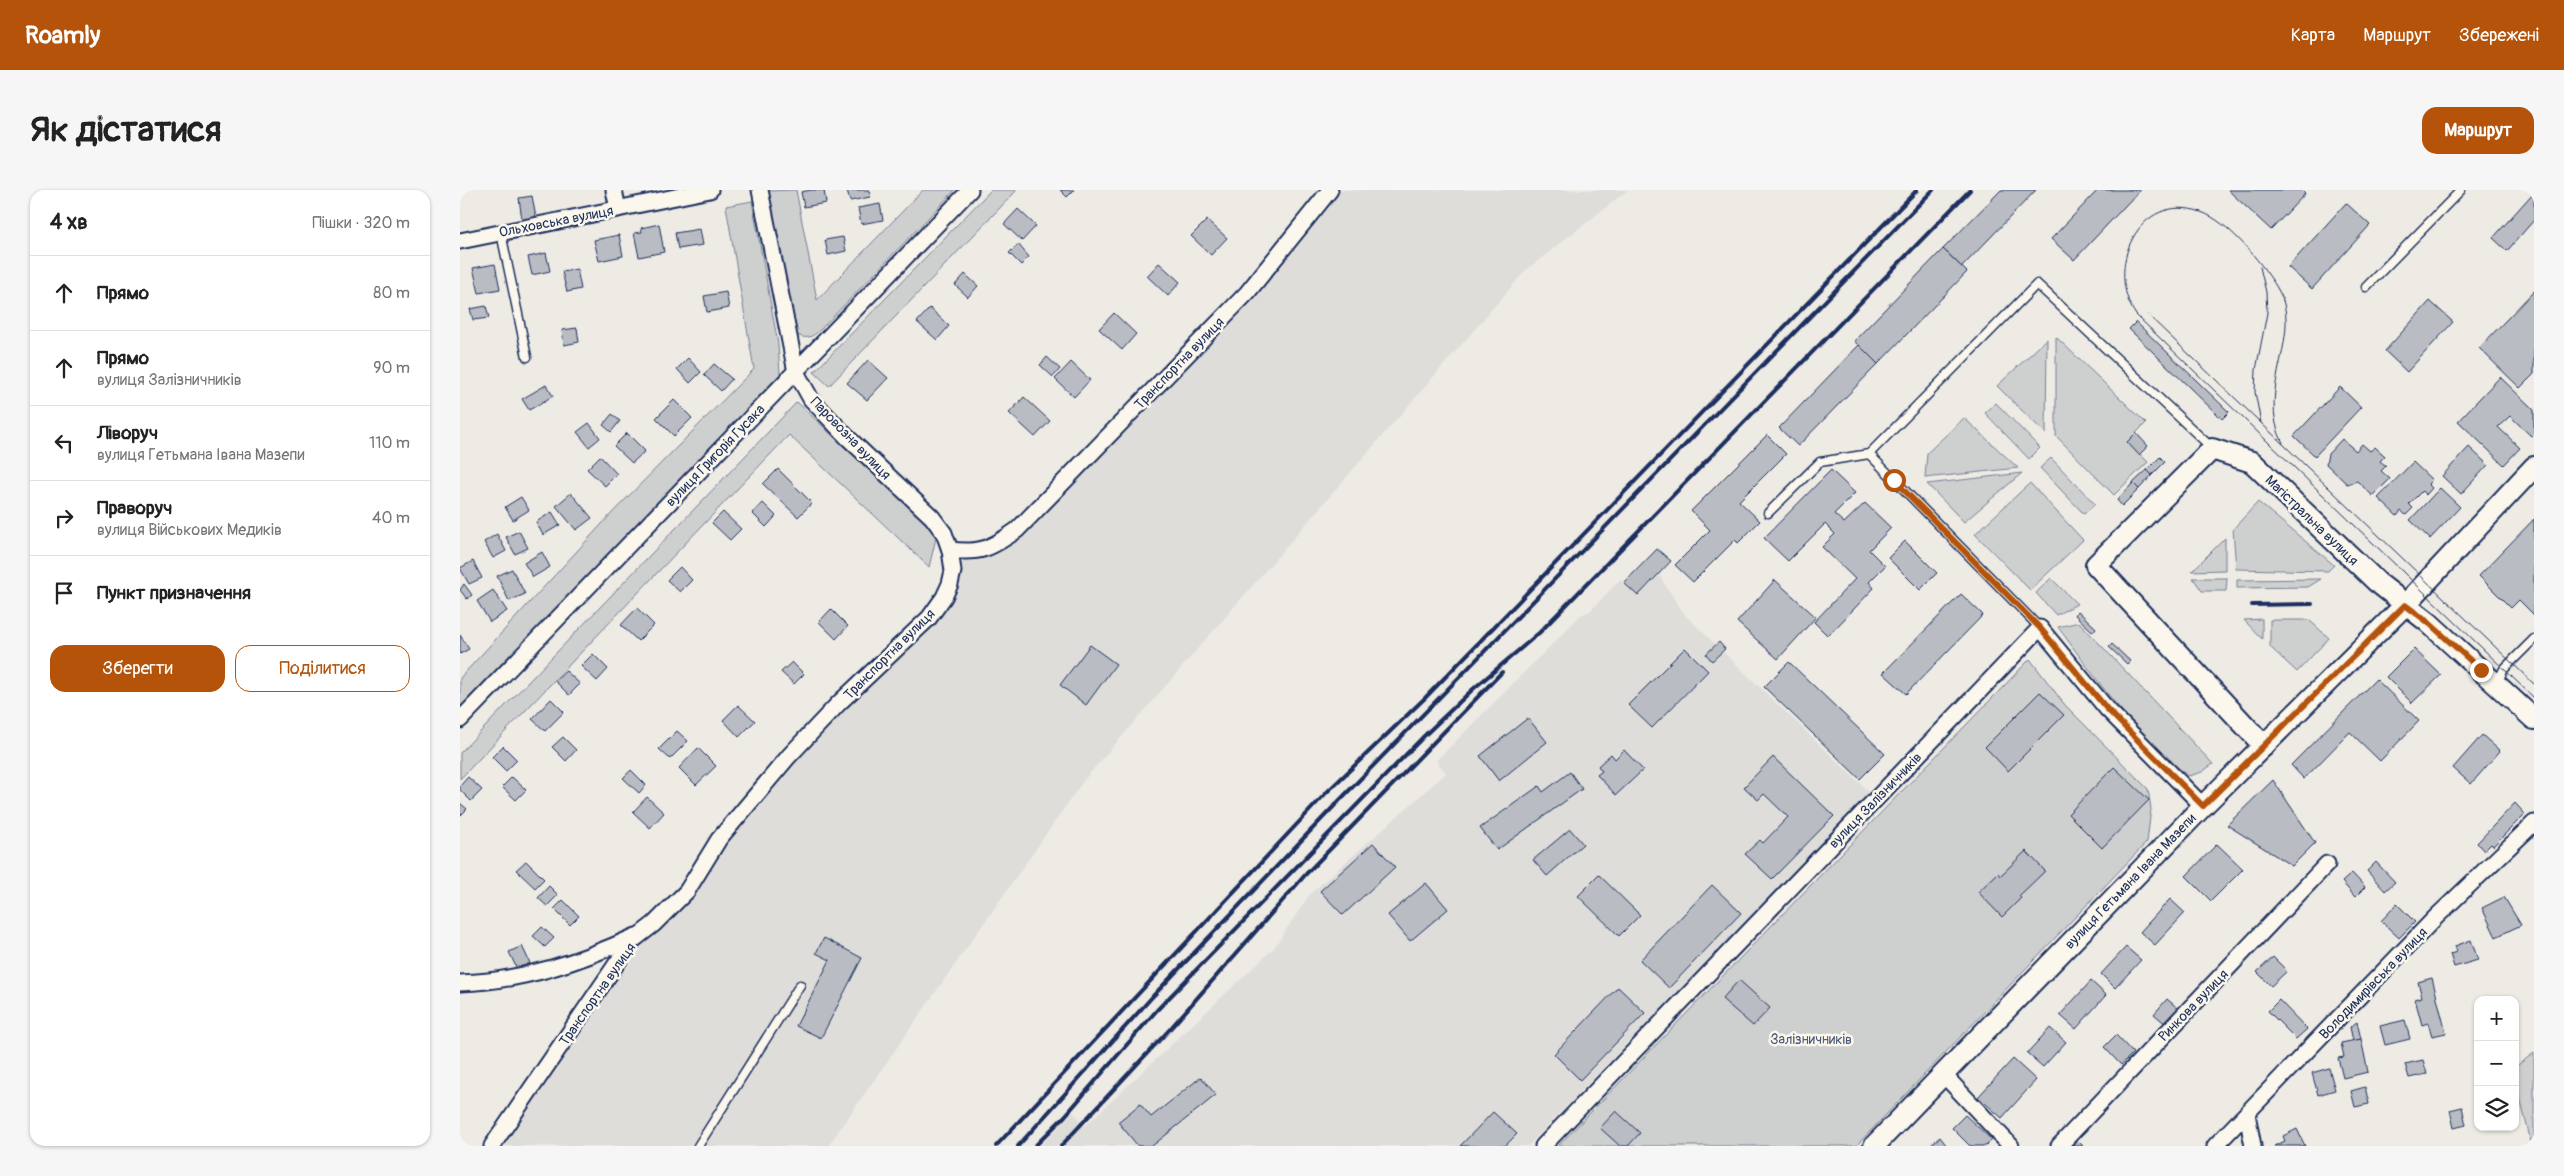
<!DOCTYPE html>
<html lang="uk">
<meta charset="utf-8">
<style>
:root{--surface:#fff;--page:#f6f6f6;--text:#222;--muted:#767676;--line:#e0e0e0;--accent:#b45309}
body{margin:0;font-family:Pangolin,sans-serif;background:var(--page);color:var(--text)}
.controls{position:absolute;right:15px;bottom:15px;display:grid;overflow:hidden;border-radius:10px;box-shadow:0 1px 4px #0004}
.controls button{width:45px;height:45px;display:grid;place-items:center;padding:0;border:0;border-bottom:1px solid var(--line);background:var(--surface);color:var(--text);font:25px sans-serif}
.stop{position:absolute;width:15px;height:15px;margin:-11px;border:4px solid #b45309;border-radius:50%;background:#fff}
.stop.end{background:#b45309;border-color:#fff;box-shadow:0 1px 5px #0008}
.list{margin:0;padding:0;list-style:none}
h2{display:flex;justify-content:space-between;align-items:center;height:65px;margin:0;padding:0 20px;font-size:21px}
h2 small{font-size:16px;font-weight:400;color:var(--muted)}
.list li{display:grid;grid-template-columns:32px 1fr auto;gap:15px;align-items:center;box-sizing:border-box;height:75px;padding:0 20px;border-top:1px solid var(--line)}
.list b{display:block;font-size:19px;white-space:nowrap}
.list p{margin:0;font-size:16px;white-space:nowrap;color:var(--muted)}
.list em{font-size:16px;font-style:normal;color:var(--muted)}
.actions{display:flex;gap:10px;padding:15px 20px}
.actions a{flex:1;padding:11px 0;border:1px solid var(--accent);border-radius:15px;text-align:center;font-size:18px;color:var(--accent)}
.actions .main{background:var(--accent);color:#fff}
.icon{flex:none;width:28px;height:28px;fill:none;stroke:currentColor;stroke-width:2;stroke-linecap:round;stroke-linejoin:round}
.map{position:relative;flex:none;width:2074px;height:956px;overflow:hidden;border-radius:15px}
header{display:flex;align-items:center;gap:30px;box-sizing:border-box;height:70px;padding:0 25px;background:var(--accent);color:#fff}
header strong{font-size:24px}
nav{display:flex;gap:28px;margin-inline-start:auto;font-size:18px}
.intro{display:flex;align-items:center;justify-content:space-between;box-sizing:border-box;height:120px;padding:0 30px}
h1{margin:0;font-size:35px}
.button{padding:12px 22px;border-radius:15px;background:var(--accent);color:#fff;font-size:18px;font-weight:700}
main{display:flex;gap:30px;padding:0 30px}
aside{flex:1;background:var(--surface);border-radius:15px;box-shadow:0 1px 4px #0004}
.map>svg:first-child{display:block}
.built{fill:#deddda}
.green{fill:#cecfcf;stroke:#747f96}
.building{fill:#b9bcc3;stroke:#1b2f5e}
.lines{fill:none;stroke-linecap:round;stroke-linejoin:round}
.lane-casing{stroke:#1b2f5e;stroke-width:11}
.street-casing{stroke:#1b2f5e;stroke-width:19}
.secondary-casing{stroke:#1b2f5e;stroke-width:24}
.lane{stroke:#fbf7ec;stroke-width:8}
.street{stroke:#fbf7ec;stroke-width:15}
.secondary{stroke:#fbf7ec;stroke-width:20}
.tram{stroke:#1b2f5e;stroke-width:1}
.rail{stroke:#1b2f5e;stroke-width:4}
.route{stroke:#b45309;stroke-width:6}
.labels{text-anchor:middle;stroke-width:5;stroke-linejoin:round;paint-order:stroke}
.street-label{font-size:14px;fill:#1b2f5e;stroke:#fbf7ec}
.park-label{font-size:14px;fill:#48577a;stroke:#fbf7ec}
</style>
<header>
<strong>Roamly</strong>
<nav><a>Карта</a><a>Маршрут</a><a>Збережені</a></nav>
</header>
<div class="intro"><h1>Як дістатися</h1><a class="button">Маршрут</a></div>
<main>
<aside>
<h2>4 хв<small>Пішки · 320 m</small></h2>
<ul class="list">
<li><svg class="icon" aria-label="ahead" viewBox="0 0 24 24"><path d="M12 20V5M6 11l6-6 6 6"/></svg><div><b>Прямо</b></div><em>80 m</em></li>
<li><svg class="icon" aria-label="ahead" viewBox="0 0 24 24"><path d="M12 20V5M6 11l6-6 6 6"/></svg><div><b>Прямо</b><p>вулиця Залізничників</p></div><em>90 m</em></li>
<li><svg class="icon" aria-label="left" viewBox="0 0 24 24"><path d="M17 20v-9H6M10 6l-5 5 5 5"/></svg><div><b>Ліворуч</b><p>вулиця Гетьмана Івана Мазепи</p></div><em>110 m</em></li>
<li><svg class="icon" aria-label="right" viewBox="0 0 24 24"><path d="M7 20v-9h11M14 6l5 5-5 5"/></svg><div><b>Праворуч</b><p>вулиця Військових Медиків</p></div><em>40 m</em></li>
<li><svg class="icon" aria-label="arrive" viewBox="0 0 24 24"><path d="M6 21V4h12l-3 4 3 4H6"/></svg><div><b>Пункт призначення</b></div></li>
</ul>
<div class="actions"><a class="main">Зберегти</a><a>Поділитися</a></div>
</aside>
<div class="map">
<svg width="2074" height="956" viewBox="0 0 2074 956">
<rect width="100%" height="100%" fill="#eeebe4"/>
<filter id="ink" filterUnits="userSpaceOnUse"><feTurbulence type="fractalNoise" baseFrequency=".02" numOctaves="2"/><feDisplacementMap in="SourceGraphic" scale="10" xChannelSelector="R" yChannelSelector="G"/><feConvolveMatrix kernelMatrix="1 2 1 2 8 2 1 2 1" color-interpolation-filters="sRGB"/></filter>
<g filter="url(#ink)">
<!-- built -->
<g class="built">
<path d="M871 0H1168L1066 80 624 590 368 956H32L172 751 195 734 259 649 484 407 490 360 531 358 787 103Z"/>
<path d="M1198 384 1225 425 1410 603 1068 956H580L613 922 625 936 814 758 850 704 986 583 976 571 1121 425 1130 421 1161 389 1164 393Z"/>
</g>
<!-- green -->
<g class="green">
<path d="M336 0 357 110 463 0H495L361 139C351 148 347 150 335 144L309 1Z"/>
<path d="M531 0H557L369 196 354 182Z"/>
<path d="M292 11 318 154 320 184 0 521V488L153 322 294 179 266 16Z"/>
<path d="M1596 147 1686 233 1667 252 1688 272 1654 305 1596 246Z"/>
<path d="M1587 149 1586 244 1537 196Z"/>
<path d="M337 212 477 344 469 377 329 245 0 589V563Z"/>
<path d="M1536 213 1580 258 1569 269 1525 223Z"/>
<path d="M1504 228 1558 278 1465 288 1467 263Z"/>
<path d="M1591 268 1635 314 1624 324 1580 278Z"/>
<path d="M1562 283 1504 332 1467 294Z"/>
<path d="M1570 293 1623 350 1570 400 1515 344Z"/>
<path d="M1798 312 1874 375 1868 381 1776 379 1773 339Z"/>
<path d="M1765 348V380L1732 381Z"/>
<path d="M1591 388 1617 414 1596 425 1576 403Z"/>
<path d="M1733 388H1767L1766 401H1742Z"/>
<path d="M1861 389 1848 397 1777 398V390Z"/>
<path d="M1802 429V449L1784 430Z"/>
<path d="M1810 430H1849L1869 448 1837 482 1810 457Z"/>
<path d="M1619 432 1753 574 1742 582 1729 586C1675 546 1637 490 1598 437Z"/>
<path d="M1570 469 1605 515 1688 599 1691 619 1687 652 1396 956H1098Z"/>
<path d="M2074 863V956H2072L2055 889V877Z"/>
</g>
<!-- building -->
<g class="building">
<path d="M351 0H364L366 13 344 17 341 2Z"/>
<path d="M387 0H409L410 7 390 11Z"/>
<path d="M600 0H614L607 7Z"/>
<path d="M1541 0H1576L1502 77 1483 59Z"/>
<path d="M1638 0H1680L1614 70 1591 49Z"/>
<path d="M1768 0H1841L1845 4 1811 40Z"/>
<path d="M2074 2V30L2047 61 2033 48Z"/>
<path d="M72 6 76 28 62 30 59 8Z"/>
<path d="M1886 13 1910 35 1852 99 1828 77Z"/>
<path d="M420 14 423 30 401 34 398 18Z"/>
<path d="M558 19 576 36 562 51 544 34Z"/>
<path d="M747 30 767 48 751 65 731 46Z"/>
<path d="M199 34 204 62 179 67 174 43 182 42 181 38Z"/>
<path d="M240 39 243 55 218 59 215 43Z"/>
<path d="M159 45 163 66 139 71 134 50Z"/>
<path d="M383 47 386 61 368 65 365 50Z"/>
<path d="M558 54 569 67 561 75 549 63Z"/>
<path d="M1483 59 1507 82 1418 174 1394 151Z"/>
<path d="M86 63 90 81 72 85 68 67Z"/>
<path d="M699 73 720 92 708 106 687 86Z"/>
<path d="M35 74 40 99 19 103 13 78Z"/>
<path d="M117 79 121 99 107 102 102 82Z"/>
<path d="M505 84 518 96 508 107 495 95Z"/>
<path d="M2074 101V184L2060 198 2019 158Z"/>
<path d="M266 102 269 118 247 122 244 106Z"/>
<path d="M1970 111 1993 132 1947 182 1925 161Z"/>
<path d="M26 116 29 128 13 130 10 119Z"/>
<path d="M470 118 489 136 477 150 457 132Z"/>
<path d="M654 123 676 144 662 160 639 139Z"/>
<path d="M1676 132 1769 222 1762 229 1669 139Z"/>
<path d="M117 138 119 152 104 155 102 140Z"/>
<path d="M1399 155 1418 174 1338 256 1319 238Z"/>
<path d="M587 167 600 179 593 187 580 175Z"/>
<path d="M228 168 241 182 230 193 217 179Z"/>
<path d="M408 170 428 188 407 210 387 193Z"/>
<path d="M611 172 630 190 614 207 595 189Z"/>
<path d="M254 174 272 189 261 201 244 185Z"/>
<path d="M2040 187 2074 220V243L2071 246 2050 226 2038 237 2060 258 2044 275 1998 231Z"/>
<path d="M86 195 93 206 69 220 62 209Z"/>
<path d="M1880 197 1901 217 1855 266 1834 246Z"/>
<path d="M564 207 590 231 575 247 549 223Z"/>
<path d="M214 210 232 228 214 246 196 228Z"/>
<path d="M152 224 160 231 151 242 143 235Z"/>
<path d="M129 233 140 248 129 257 117 242Z"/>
<path d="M167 243 185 261 172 273 154 256Z"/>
<path d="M1676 243 1688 256 1679 265 1667 252Z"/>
<path d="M1307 245 1326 264 1279 311 1300 331 1278 353 1275 350 1233 392 1215 375 1250 340 1231 321Z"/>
<path d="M1882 249 1896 261 1902 254 1910 261 1915 257 1925 266 1920 271 1926 276 1921 281 1930 289 1913 306 1897 291 1887 294 1866 274 1868 264Z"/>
<path d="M2009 257 2028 275 2001 304 1982 286Z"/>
<path d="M140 266 157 284 145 296 127 279Z"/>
<path d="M1700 267 1705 272 1692 285 1687 280Z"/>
<path d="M1953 272 1972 290 1968 294 1972 298 1966 305 1962 301 1949 314 1953 318 1946 325 1941 321 1937 326 1918 308Z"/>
<path d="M318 279 352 313 338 327 303 294Z"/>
<path d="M1371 280 1395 303 1374 324 1384 333 1405 313 1431 338 1409 360 1425 376 1409 392 1414 398 1368 446 1354 432 1395 389 1362 357 1375 344 1365 334 1328 371 1304 348Z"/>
<path d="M1687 280 1692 285 1679 299 1673 293Z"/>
<path d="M1673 293 1679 299 1662 316 1657 310Z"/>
<path d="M1980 298 2000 317 1970 349 1950 330Z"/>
<path d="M111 303 132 328 116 340 96 316Z"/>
<path d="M61 307 69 320 53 330 45 317Z"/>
<path d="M303 313 316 326 306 337 292 323Z"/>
<path d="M92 322 100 335 83 345 76 332Z"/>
<path d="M263 322 281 339 270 350 252 333Z"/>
<path d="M2074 329V425L2059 410 2051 418 2019 386Z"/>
<path d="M59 341 68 358 55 364 46 347Z"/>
<path d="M37 344 46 361 33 368 24 352Z"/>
<path d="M1445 351 1477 383 1460 400 1428 368Z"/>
<path d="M1197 359 1211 371 1178 406 1164 393Z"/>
<path d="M82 362 90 377 73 387 64 373Z"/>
<path d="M13 371 22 388 9 394 0 378Z"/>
<path d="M220 377 232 390 220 402 207 390Z"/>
<path d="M52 379 65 404 49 411 37 386Z"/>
<path d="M1315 390 1356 427 1318 469 1277 432Z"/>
<path d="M4 394 12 405 7 409 0 400Z"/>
<path d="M33 400 47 421 30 432 17 411Z"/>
<path d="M1501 404 1523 425 1446 504 1423 483Z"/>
<path d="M177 418 194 435 178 451 161 435Z"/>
<path d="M371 419 388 436 376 449 359 432Z"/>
<path d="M1618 421 1636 438 1633 442 1615 425Z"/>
<path d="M0 445 9 459 0 464Z"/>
<path d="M1259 452 1265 459 1252 471 1246 464Z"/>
<path d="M1652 454 1670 471 1667 474 1649 457Z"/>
<path d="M630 455 656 474 626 515 600 495Z"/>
<path d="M1225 458 1248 481 1192 538 1168 515Z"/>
<path d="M1954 459 1981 485 1952 513 1926 487Z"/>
<path d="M133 464 148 479 137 491 121 476Z"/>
<path d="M332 472 344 484 334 494 321 482Z"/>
<path d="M1329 472 1425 564 1400 589 1304 497Z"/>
<path d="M106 481 120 494 109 505 95 491Z"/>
<path d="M1916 489 1959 531 1920 571 1890 542 1844 589 1831 575Z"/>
<path d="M1580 502 1604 525 1548 581 1525 557Z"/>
<path d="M91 509 104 522 85 541 72 529Z"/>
<path d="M278 515 295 531 279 547 263 530Z"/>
<path d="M1068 528 1087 552 1039 591 1020 566Z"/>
<path d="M217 541 228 551 210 569 199 559Z"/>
<path d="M2022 545 2040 561 2011 594 1993 578Z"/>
<path d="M103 547 116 560 106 571 92 557Z"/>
<path d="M43 556 57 570 46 581 32 567Z"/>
<path d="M238 558 256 576 236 595 219 578Z"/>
<path d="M1164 560 1183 580 1156 605 1137 585 1142 581 1138 576 1151 564 1155 569Z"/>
<path d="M1313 567 1374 626 1312 689 1285 664 1300 650 1303 653 1328 627 1304 604 1298 610 1284 597Z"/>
<path d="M1654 577 1689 610 1642 658 1608 624Z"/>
<path d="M171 580 186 595 179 603 163 588Z"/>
<path d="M1110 582 1122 599 1037 660 1020 638 1079 596 1083 602Z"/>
<path d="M8 587 22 600 11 611 0 600V596Z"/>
<path d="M52 587 66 600 56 610 42 597Z"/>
<path d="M1813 590 1855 653 1832 676 1767 635Z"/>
<path d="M187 607 204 623 190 638 173 622Z"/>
<path d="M0 613 7 619 0 626Z"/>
<path d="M2055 613 2065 624 2033 656 2031 654 2024 661 2017 653Z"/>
<path d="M1110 639 1123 654 1087 686 1073 670Z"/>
<path d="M913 653 935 677 883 725 860 701Z"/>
<path d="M1757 654 1783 679 1751 711 1726 686Z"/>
<path d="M1566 661 1585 681 1559 706 1561 708 1542 727 1518 702 1538 683 1540 686Z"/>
<path d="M66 671 84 689 75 698 56 680Z"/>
<path d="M1916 672 1935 692 1925 701 1907 681Z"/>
<path d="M1892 683 1905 697 1895 707 1882 692Z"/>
<path d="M1139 685 1180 725 1159 746 1118 706Z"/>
<path d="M966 693 988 719 950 751 928 725Z"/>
<path d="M1252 695 1281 723 1209 798 1180 770Z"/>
<path d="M89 696 98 705 87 716 78 708Z"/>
<path d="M2044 707 2061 735 2036 747 2022 718Z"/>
<path d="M1710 709 1725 723 1695 755 1680 742Z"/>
<path d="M103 710 119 726 110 735 94 719Z"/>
<path d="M1937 714 1955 732 1939 748 1921 731Z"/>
<path d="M82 737 94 748 85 757 73 746Z"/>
<path d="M364 748 402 768 361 848 336 836 370 770 356 763Z"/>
<path d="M2011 750 2018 770 1994 777 1990 764 1997 762 1995 756Z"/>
<path d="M62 756 70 773 57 779 49 762Z"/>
<path d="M1666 757 1681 770 1655 798 1641 784Z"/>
<path d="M1813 767 1827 781 1811 796 1797 782Z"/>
<path d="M1972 788 1986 843 1972 846 1968 833 1962 835 1955 809 1962 807 1958 792Z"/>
<path d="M1279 790 1310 818 1293 836 1262 809Z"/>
<path d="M1631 791 1646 805 1616 839 1600 825Z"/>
<path d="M1158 797 1185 823 1120 890 1094 864Z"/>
<path d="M1707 809 1721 821 1708 836 1694 824Z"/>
<path d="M1819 810 1847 839 1836 849 1808 821Z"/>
<path d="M1945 830 1950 849 1925 855 1920 836Z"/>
<path d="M1897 832 1901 849 1893 851 1890 837Z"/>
<path d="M1590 838 1606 852 1583 877 1567 863Z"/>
<path d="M1656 845 1673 863 1661 875 1644 857Z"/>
<path d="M1901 849 1908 882 1883 888 1878 868 1884 867 1881 853Z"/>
<path d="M1553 869 1576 890 1542 928 1518 907Z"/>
<path d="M1963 870 1967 884 1949 888 1945 874Z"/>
<path d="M1869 878 1875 900 1858 905 1852 883Z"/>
<path d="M741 887 756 905 692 956H678L658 932 680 914 691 927Z"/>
<path d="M1905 897 1909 914 1895 917 1891 901Z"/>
<path d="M2002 917 2006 935 1994 938 1990 920Z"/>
<path d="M1156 921 1180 943 1168 956H1160L1140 938Z"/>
<path d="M1033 922 1057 944 1045 956H1000Z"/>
<path d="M1505 925 1532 950 1526 956H1510L1492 938Z"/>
<path d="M1837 939 1845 956H1814L1825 951 1823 946Z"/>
<path d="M1480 947 1487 956H1469Z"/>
<path d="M1618 951 1623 956H1612Z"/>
</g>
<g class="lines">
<defs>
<g id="lane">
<path d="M41 43 67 167"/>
<path d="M1906 97 2001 0"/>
<path d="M1409 264 1580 438"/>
<path d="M1308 323 1360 272 1409 264 1577 94 1752 258"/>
<path d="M2037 493 2044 479 2074 449"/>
<path d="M238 956 340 795"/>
</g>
<g id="street">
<path d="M154 0 158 19"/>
<path d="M300 0 336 182 351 209 387 247 472 327 484 343 490 360"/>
<path d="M0 51 250 0"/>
<path d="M0 530 510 0"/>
<path d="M0 793C63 791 119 772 176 746"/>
<path d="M1483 884 1551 956"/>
<path d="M1787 924 1793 956"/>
<path d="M32 956 172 751 194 734 227 701 259 649 329 566 379 513 469 428 484 407 490 394 493 381 490 360C521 364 531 358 557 340L787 103 870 0"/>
<path d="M1083 956 1580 438 1647 519 1743 616"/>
<path d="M1599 956 1867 674"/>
<path d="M1755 956 1975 728 2074 633"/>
</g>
<g id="secondary">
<path d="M1804 556 1636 375 1752 259 1792 272 1917 392 1968 432 2074 529"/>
<path d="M1414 956 1743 616 1945 415 2074 277"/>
</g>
</defs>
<!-- lane casing -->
<use href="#lane" class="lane-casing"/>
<!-- street casing -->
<use href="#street" class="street-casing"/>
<!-- secondary casing -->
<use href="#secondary" class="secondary-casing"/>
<!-- lane -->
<use href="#lane" class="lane"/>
<!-- street -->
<use href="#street" class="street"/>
<!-- secondary -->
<use href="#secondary" class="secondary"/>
<!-- tram -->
<g class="tram">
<path d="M1800 77 1806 102 1807 123 1796 180 1795 202 1801 233 2074 494"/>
<path d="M1688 125 1801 233"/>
<path d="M1823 253C1794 199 1847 142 1816 96 1800 71 1769 32 1741 22 1678 0 1644 79 1676 125L2074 508"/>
</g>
<!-- rail -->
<g class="rail">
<path d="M1792 415 1852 414"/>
<path d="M536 956 868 601 965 508 1457 0"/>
<path d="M558 956 693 806 877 613 1473 0"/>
<path d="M575 956 605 926 697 820 965 545 1012 500 1080 442 1510 0"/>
<path d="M601 956 709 840 846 684 1042 482"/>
</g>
</g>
</g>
<g class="lines" filter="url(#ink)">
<!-- route -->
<path class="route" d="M1434 290 1580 438 1647 519 1743 616 1945 415 1968 432 2021 480"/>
</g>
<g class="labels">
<!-- street labels -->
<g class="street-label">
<text transform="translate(96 31) rotate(-11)" y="5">Ольховська вулиця</text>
<text transform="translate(719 173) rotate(-46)" y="5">Транспортна вулиця</text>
<text transform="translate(391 248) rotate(46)" y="5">Паровозна вулиця</text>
<text transform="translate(255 265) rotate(-46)" y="5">вулиця Григорія Гусака</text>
<text transform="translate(1852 330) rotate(44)" y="5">Магістральна вулиця</text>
<text transform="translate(429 464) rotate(-45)" y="5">Транспортна вулиця</text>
<text transform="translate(1415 610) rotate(-46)" y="5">вулиця Залізничників</text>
<text transform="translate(1670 691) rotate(-46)" y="5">вулиця Гетьмана Івана Мазепи</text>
<text transform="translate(1913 793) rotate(-46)" y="5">Володимирівська вулиця</text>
<text transform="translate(137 804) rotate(-55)" y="5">Транспортна вулиця</text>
<text transform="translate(1733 815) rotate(-46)" y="5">Ринкова вулиця</text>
</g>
<!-- park labels -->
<g class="park-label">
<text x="1351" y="854">Залізничників</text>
</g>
</g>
</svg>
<div class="controls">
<button>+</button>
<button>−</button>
<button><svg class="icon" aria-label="layers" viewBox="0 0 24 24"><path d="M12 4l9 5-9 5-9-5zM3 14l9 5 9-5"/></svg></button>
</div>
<div class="stop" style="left:1434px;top:290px"></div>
<div class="stop end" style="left:2021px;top:480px"></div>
</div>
</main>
